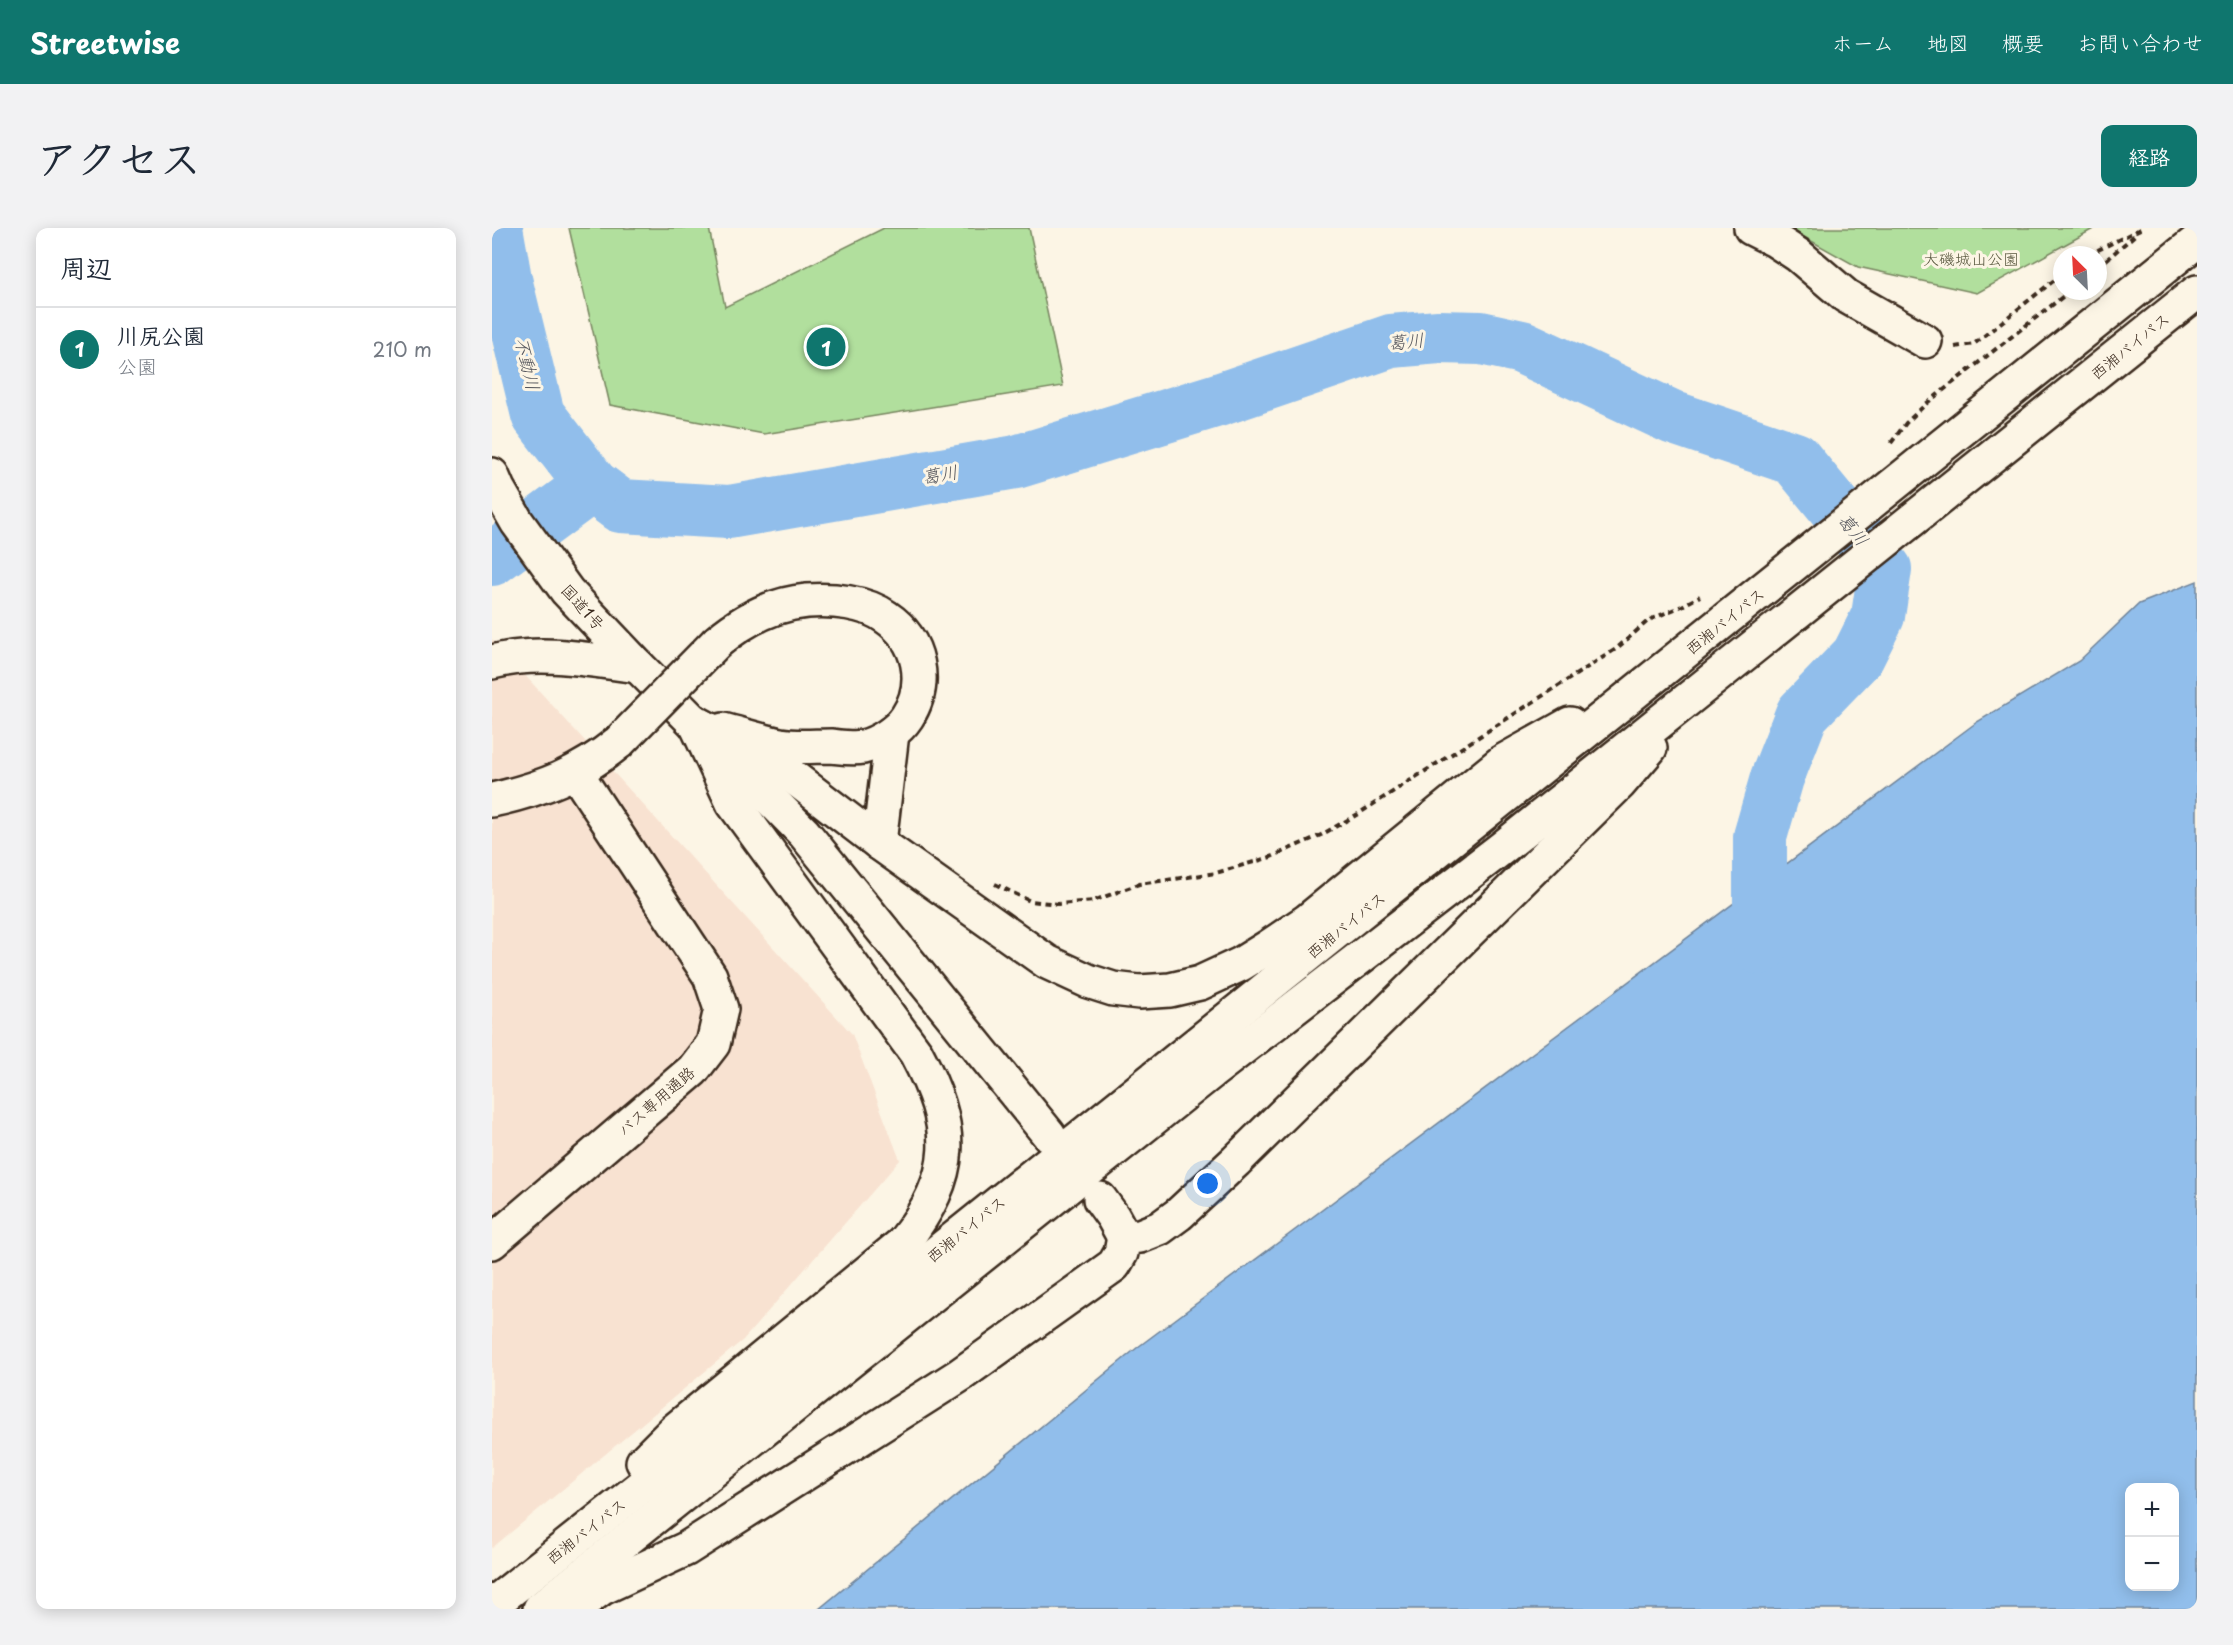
<!DOCTYPE html>
<html lang="ja">
<meta charset="utf-8">
<style>
:root{--surface:#fff;--page:#f2f2f3;--text:#1f2937;--muted:#747a83;--line:#e0e1e3;--accent:#0f766e}
body{margin:0;font-family:"Playpen Sans","Klee One",sans-serif;background:var(--page);color:var(--text)}
.controls{position:absolute;right:18px;bottom:18px;display:grid;overflow:hidden;border-radius:12px;box-shadow:0 3px 15px #0003}
.controls button{width:54px;height:54px;display:grid;place-items:center;padding:0;border:0;border-bottom:2px solid var(--line);background:var(--surface);color:var(--text);font:30px sans-serif}
.compass{position:absolute;left:1561px;top:18px;width:54px;height:54px;border-radius:50%;background:var(--surface);box-shadow:0 3px 15px #0003;rotate:336deg}
.you{position:absolute;left:716px;top:956px;width:21px;height:21px;margin:-15px;border:4px solid #fff;border-radius:50%;background:#1a73e8;box-shadow:0 0 0 9px #1a73e833}
.badge{display:grid;place-items:center;width:39px;height:39px;border-radius:50%;background:var(--accent);color:#fff;font-size:20px;font-weight:700}
.pin{position:absolute;translate:-50% -50%;border:3px solid #fff;box-shadow:0 2px 6px #0006}
.list{margin:0;padding:0;list-style:none}
h2{display:flex;justify-content:space-between;align-items:center;height:78px;margin:0;padding:0 24px;font-size:26px}
h2 small{font-size:20px;font-weight:400;color:var(--muted)}
.list li{display:grid;grid-template-columns:39px 1fr auto;gap:18px;align-items:center;box-sizing:border-box;height:84px;padding:0 24px;border-top:2px solid var(--line)}
.list b{display:block;font-size:22px;white-space:nowrap}
.list p{margin:0;font-size:20px;white-space:nowrap;color:var(--muted)}
.list em{font-size:20px;font-style:normal;color:var(--muted)}
.map{position:relative;flex:none;width:1705px;height:1381px;overflow:hidden;border-radius:12px}
header{display:flex;align-items:center;gap:36px;box-sizing:border-box;height:84px;padding:0 30px;background:var(--accent);color:#fff}
header strong{font-size:28px}
nav{display:flex;gap:33px;margin-inline-start:auto;font-size:21px}
.intro{display:flex;align-items:center;justify-content:space-between;box-sizing:border-box;height:144px;padding:0 36px}
h1{margin:0;font-size:42px}
.button{padding:15px 27px;border-radius:12px;background:var(--accent);color:#fff;font-size:21px;font-weight:700}
main{display:flex;gap:36px;padding:0 36px}
aside{flex:1;background:var(--surface);border-radius:12px;box-shadow:0 3px 15px #0003}
.map>svg:first-child{display:block}
.built{fill:#f8e2d1}
.green{fill:#b1df9d;stroke:#76845e;stroke-width:1.5}
.water{fill:#91beeb;stroke:#6f8399;stroke-width:1.5;fill-rule:evenodd}
.lines{fill:none;stroke-linecap:round;stroke-linejoin:round}
.river{stroke:#91beeb;stroke-width:54}
.minor-casing{stroke:#3b2a1e;stroke-width:38}
.highway-casing{stroke:#3b2a1e;stroke-width:38}
.path{stroke:#3b2a1e;stroke-width:4;stroke-dasharray:6 4.5;stroke-linecap:butt}
.minor{stroke:#fcf5e5;stroke-width:33}
.highway{stroke:#fcf5e5;stroke-width:33}
.minor-bridge-casing{stroke:#3b2a1e;stroke-width:38;stroke-linecap:butt}
.minor-bridge{stroke:#fcf5e5;stroke-width:33}
.labels{text-anchor:middle;stroke-width:6;stroke-linejoin:round;paint-order:stroke}
.park-label{font-size:16px;fill:#58573e;stroke:#fcf5e5}
.street-label{font-size:16px;fill:#3b2a1e;stroke:#fcf5e5}
.water-label{font-size:18px;font-style:italic;fill:#55565c;stroke:#fcf5e5}
</style>
<header>
<strong>Streetwise</strong>
<nav><a>ホーム</a><a>地図</a><a>概要</a><a>お問い合わせ</a></nav>
</header>
<div class="intro"><h1>アクセス</h1><a class="button">経路</a></div>
<main>
<aside>
<h2>周辺<small></small></h2>
<ul class="list">
<li><span class="badge">1</span><div><b>川尻公園</b><p>公園</p></div><em>210 m</em></li>
</ul>
</aside>
<div class="map">
<svg width="1705" height="1381" viewBox="0 0 1705 1381">
<rect width="100%" height="100%" fill="#fcf5e5"/>
<filter id="ink" filterUnits="userSpaceOnUse"><feTurbulence type="fractalNoise" baseFrequency=".0167" numOctaves="2"/><feDisplacementMap in="SourceGraphic" scale="12" xChannelSelector="R" yChannelSelector="G"/><feConvolveMatrix kernelMatrix="1 2 1 2 8 2 1 2 1" color-interpolation-filters="sRGB"/></filter>
<g filter="url(#ink)">
<!-- built -->
<path class="built" d="M0 411 360 806 408 932 251 1112 0 1320Z"/>
<!-- green -->
<g class="green">
<path d="M77 0H217L233 79 392 0H537L571 158 272 206 118 177Z"/>
<path d="M1296 0H1603L1485 65 1366 39Z"/>
</g>
<!-- water -->
<path class="water" d="M1705 353V1381H327L646 1119 1485 494 1587 433 1647 376ZM1638 1260H1682V1358H1638Z"/>
<g class="lines">
<!-- river -->
<g class="river">
<path d="M4 0 13 51 46 187 100 257 128 278 237 284 524 234 726 172 899 113 947 109 989 110 1030 119 1182 190 1303 231 1393 341 1386 388 1366 428 1310 486 1285 550 1268 609V720"/>
<path d="M0 331 100 257"/>
</g>
<defs>
<g id="minor">
<path d="M1259 0 1283 12 1306 27 1354 68 1433 113"/>
<path d="M225 414C251 392 280 376 315 373 340 371 373 374 394 389 428 412 437 455 415 489 406 503 387 515 371 519 361 521 349 519 339 518 322 518 304 520 288 517 269 513 250 507 231 502"/>
<path d="M0 434C47 421 99 432 146 438"/>
<path d="M0 572C50 561 88 546 127 514"/>
<path d="M387 615 400 505"/>
<path d="M0 1014 201 842 221 816 229 781 218 748 84 545"/>
</g>
<g id="highway">
<path d="M0 247 6 261 25 294 75 363 146 438 312 605 557 907"/>
<path d="M203 494 288 539 387 615 555 734 596 753 621 761 647 764 678 762 708 755 749 736 778 718 815 693 1010 534 1078 496"/>
<path d="M608 971 621 989 632 1009"/>
<path d="M151 1234 183 1202 411 1015C465 946 464 900 424 825L241 575 203 494"/>
<path d="M0 1377 428 1038 1705 13"/>
<path d="M48 1381 717 846 1010 620 1705 64"/>
<path d="M81 1381 110 1360 194 1321 468 1147 622 1037 629 1025 632 1009 648 1008 668 1000 687 986 744 933 1127 556 1158 520"/>
</g>
</defs>
<!-- minor casing -->
<use href="#minor" class="minor-casing"/>
<!-- highway casing -->
<use href="#highway" class="highway-casing"/>
<!-- path -->
<g class="path">
<path d="M1596 27 1650 0"/>
<path d="M1606 39 1644 6"/>
<path d="M1463 119 1482 116 1570 46"/>
<path d="M1399 215 1414 195 1435 175 1578 63"/>
<path d="M503 656 538 673 566 676 601 673 647 656 724 645 779 629 829 607 866 586 1124 421 1157 392 1190 378 1208 368"/>
</g>
<!-- minor -->
<use href="#minor" class="minor"/>
<!-- highway -->
<use href="#highway" class="highway"/>
<defs>
<path id="minor-bridge" d="M127 514 225 414"/>
</defs>
<!-- minor-bridge casing -->
<use href="#minor-bridge" class="minor-bridge-casing"/>
<!-- minor-bridge -->
<use href="#minor-bridge" class="minor-bridge"/>
</g>
</g>
<g class="labels">
<!-- park labels -->
<g class="park-label">
<text x="1479" y="37">大磯城山公園</text>
</g>
<!-- street labels -->
<g class="street-label">
<text transform="translate(1638 118) rotate(-39)" y="6">西湘バイパス</text>
<text transform="translate(91 379) rotate(48)" y="6">国道1号</text>
<text transform="translate(1233 393) rotate(-39)" y="6">西湘バイパス</text>
<text transform="translate(854 697) rotate(-39)" y="6">西湘バイパス</text>
<text transform="translate(164 873) rotate(-41)" y="6">バス専用通路</text>
<text transform="translate(474 1001) rotate(-39)" y="6">西湘バイパス</text>
<text transform="translate(94 1303) rotate(-38)" y="6">西湘バイパス</text>
</g>
<!-- water labels -->
<g class="water-label">
<text transform="translate(914 114) rotate(-6)" y="6">葛川</text>
<text transform="translate(35 136) rotate(77)" y="6">不動川</text>
<text transform="translate(448 247) rotate(-10)" y="6">葛川</text>
<text transform="translate(1361 302) rotate(51)" y="6">葛川</text>
</g>
</g>
</svg>
<div class="controls">
<button>+</button>
<button>−</button>
</div>
<svg class="compass" viewBox="-18 -18 36 36"><path d="M0-13l5 13h-10z" fill="#e53935"/><path d="M0 13l5-13h-10z" fill="#747a83"/></svg>
<div class="you"></div>
<div class="pin badge" style="left:334px;top:119px">1</div>
</div>
</main>
